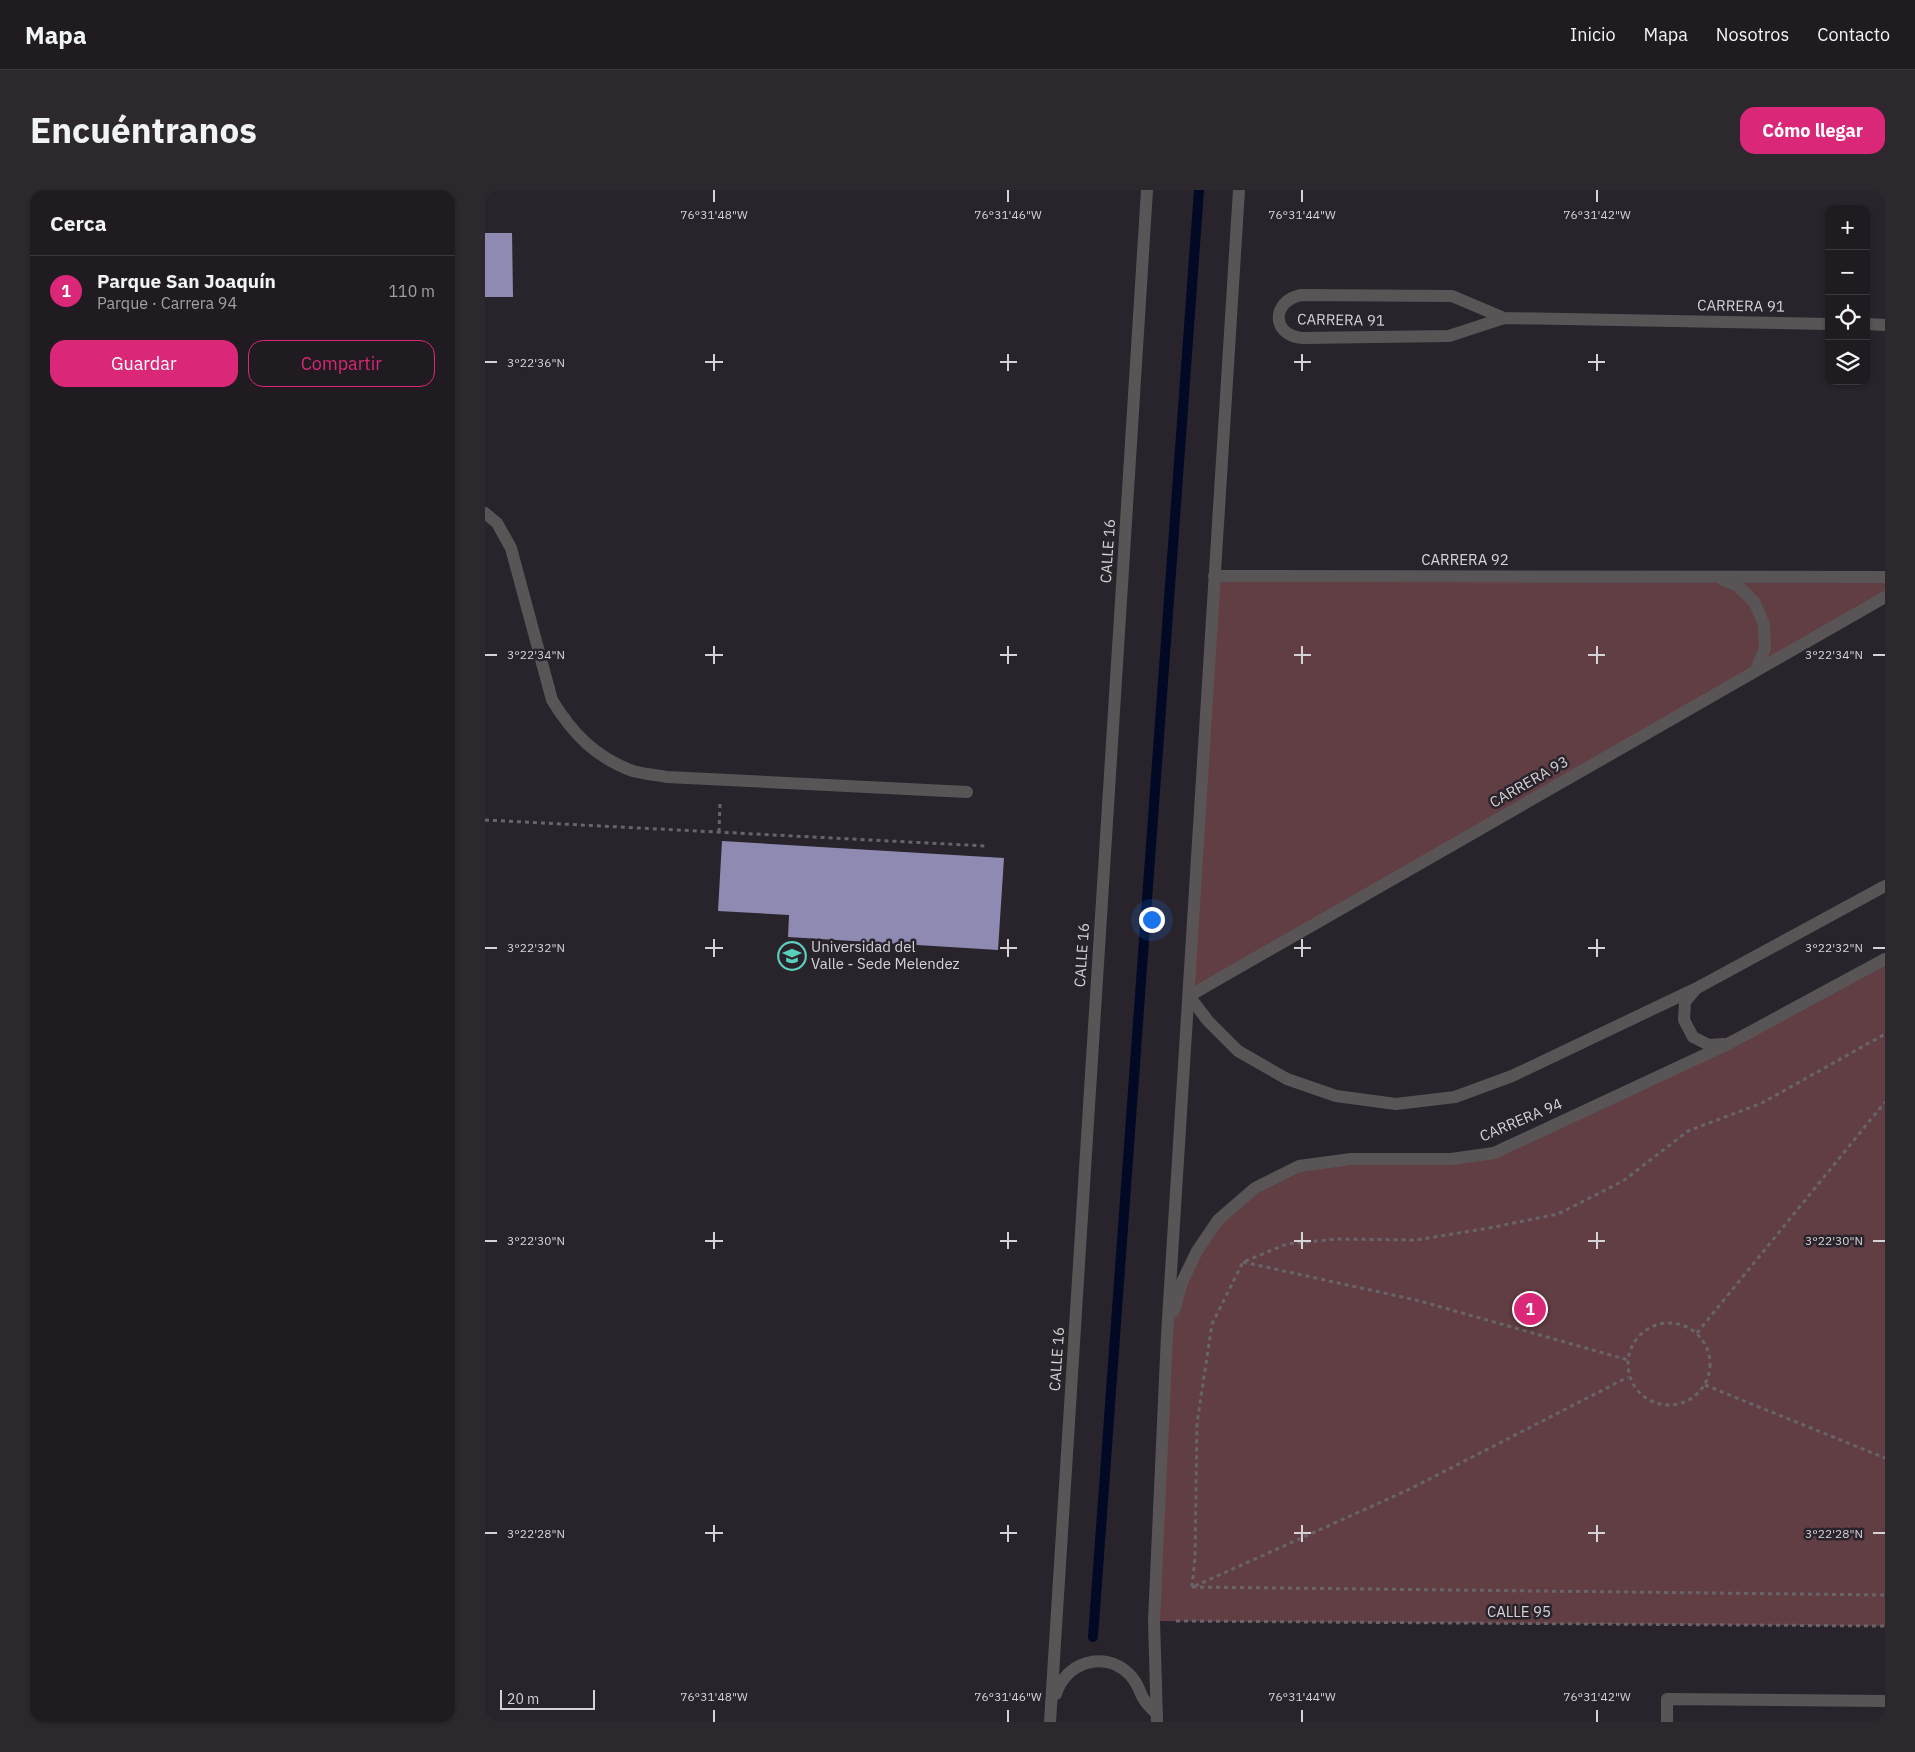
<!DOCTYPE html>
<html lang="es">
<meta charset="utf-8">
<style>
:root{--surface:#1f1b20;--page:#2c282d;--text:#f1f3f6;--muted:#a1a1a5;--line:#3c393e;--accent:#db2777}
body{margin:0;font-family:"IBM Plex Sans",sans-serif;background:var(--page);color:var(--text)}
.controls{position:absolute;right:15px;top:15px;display:grid;overflow:hidden;border-radius:10px;box-shadow:0 1px 4px #0004}
.controls button{width:45px;height:45px;display:grid;place-items:center;padding:0;border:0;border-bottom:1px solid var(--line);background:var(--surface);color:var(--text);font:25px sans-serif}
.scale{position:absolute;left:15px;bottom:12px;width:95px;box-sizing:border-box;padding-left:5px;border:2px solid #d6d3d7;border-top:0;font-size:14px;line-height:18px;white-space:nowrap;color:#d6d3d7;-webkit-text-stroke:4px #29242b;paint-order:stroke}
.you{position:absolute;left:666px;top:729px;width:18px;height:18px;margin:-12px;border:4px solid #fff;border-radius:50%;background:#1a73e8;box-shadow:0 0 0 8px #1a73e833}
.badge{display:grid;place-items:center;width:32px;height:32px;border-radius:50%;background:var(--accent);color:#fff;font-size:16px;font-weight:700}
.pin{position:absolute;translate:-50% -50%;border:2px solid #fff;box-shadow:0 1px 5px #0006}
.list{margin:0;padding:0;list-style:none}
h2{display:flex;justify-content:space-between;align-items:center;height:65px;margin:0;padding:0 20px;font-size:21px}
h2 small{font-size:16px;font-weight:400;color:var(--muted)}
.list li{display:grid;grid-template-columns:32px 1fr auto;gap:15px;align-items:center;box-sizing:border-box;height:70px;padding:0 20px;border-top:1px solid var(--line)}
.list b{display:block;font-size:19px;white-space:nowrap}
.list p{margin:0;font-size:16px;white-space:nowrap;color:var(--muted)}
.list em{font-size:16px;font-style:normal;color:var(--muted)}
.actions{display:flex;gap:10px;padding:15px 20px}
.actions a{flex:1;padding:11px 0;border:1px solid var(--accent);border-radius:15px;text-align:center;font-size:18px;color:var(--accent)}
.actions .main{background:var(--accent);color:#fff}
.icon{flex:none;width:28px;height:28px;fill:none;stroke:currentColor;stroke-width:2;stroke-linecap:round;stroke-linejoin:round}
.map{position:relative;flex:none;width:1400px;height:1532px;overflow:hidden;border-radius:15px}
header{display:flex;align-items:center;gap:30px;box-sizing:border-box;height:70px;padding:0 25px;background:var(--surface);border-bottom:1px solid var(--line)}
header strong{font-size:24px}
nav{display:flex;gap:28px;margin-inline-start:auto;font-size:18px}
.intro{display:flex;align-items:center;justify-content:space-between;box-sizing:border-box;height:120px;padding:0 30px}
h1{margin:0;font-size:35px}
.button{padding:12px 22px;border-radius:15px;background:var(--accent);color:#fff;font-size:18px;font-weight:700}
main{display:flex;gap:30px;padding:0 30px}
aside{flex:1;background:var(--surface);border-radius:15px;box-shadow:0 1px 4px #0004}
.map>svg:first-child{display:block}
.green{fill:#613e43}
.lines{fill:none;stroke-linecap:round;stroke-linejoin:round}
.stream{stroke:#010924;stroke-width:10}
.building{fill:#8e8ab2}
.path{stroke:#68646a;stroke-width:3;stroke-dasharray:4 4;stroke-linecap:butt}
.minor{stroke:#595557;stroke-width:12}
.ticks{fill:none;stroke:#d6d3d7;stroke-width:2}
.labels{text-anchor:middle;stroke-width:5;stroke-linejoin:round;paint-order:stroke}
.street-label{font-size:15px;fill:#d6d3d7;stroke:#29242b}
.poi-label{font-size:15px;fill:#d6d3d7;stroke:#29242b;text-anchor:start}
.ticks-label{font-size:12px;text-anchor:middle;fill:#d6d3d7;stroke:#29242b;stroke-width:5;stroke-linejoin:round;paint-order:stroke}
</style>
<header>
<strong>Mapa</strong>
<nav><a>Inicio</a><a>Mapa</a><a>Nosotros</a><a>Contacto</a></nav>
</header>
<div class="intro"><h1>Encuéntranos</h1><a class="button">Cómo llegar</a></div>
<main>
<aside>
<h2>Cerca<small></small></h2>
<ul class="list">
<li><span class="badge">1</span><div><b>Parque San Joaquín</b><p>Parque · Carrera 94</p></div><em>110 m</em></li>
</ul>
<div class="actions"><a class="main">Guardar</a><a>Compartir</a></div>
</aside>
<div class="map">
<svg width="1400" height="1532" viewBox="0 0 1400 1532">
<rect width="100%" height="100%" fill="#29242b"/>
<!-- green -->
<g class="green">
<path d="M729 386 1400 387V407L704 806Z"/>
<path d="M1400 769V1436L669 1431 682 1145 697 1092 733 1030 814 976 1009 963Z"/>
</g>
<g class="lines">
<!-- stream -->
<path class="stream" d="M608 1447 714 0"/>
</g>
<!-- building -->
<g class="building">
<path d="M0 43H27L28 107H0Z"/>
<path d="M237 651 519 668 513 760 303 747 304 725 233 721Z"/>
</g>
<g class="lines">
<!-- path -->
<g class="path">
<path d="M0 630 501 656"/>
<path d="M234 642 235 613"/>
<path d="M758 1072 935 1111 1143 1170"/>
<circle cx="1184" cy="1174" r="41"/>
<path d="M1212 1143 1400 912"/>
<path d="M1220 1195 1400 1268"/>
<path d="M710 1396 925 1299 1143 1187"/>
<path d="M707 1397 710 1368 712 1233 727 1134 758 1072 802 1054 852 1049 931 1050 1004 1038 1073 1024 1138 991 1203 941 1277 913 1400 844"/>
<path d="M707 1397 1400 1405"/>
<path d="M691 1431 1400 1436"/>
</g>
<!-- minor -->
<g class="minor">
<path d="M1019 128 967 106 816 105C786 111 786 146 818 148L964 146 1019 128 1344 134"/>
<path d="M1381 134 1400 135"/>
<path d="M0 323 12 333 26 358 67 510C87 543 111 568 148 581 159 584 171 585 182 587L482 602"/>
<path d="M729 386 1400 387"/>
<path d="M1238 390 1253 396 1270 413 1279 435 1280 458 1271 480"/>
<path d="M1210 800 1200 812 1199 830 1208 847 1224 855 1238 854"/>
<path d="M704 806 1400 407"/>
<path d="M704 806 723 831 753 861 802 889 851 906 911 914 970 907 1027 886 1212 798 1400 696"/>
<path d="M689 1121 697 1092 712 1061 733 1030 770 998 814 976 866 969H966L1009 963 1243 854 1400 769"/>
<path d="M571 1504C580 1473 618 1460 643 1483 651 1490 653 1497 657 1506 660 1513 667 1519 672 1524"/>
<path d="M565 1532 662 0"/>
<path d="M672 1532 669 1431 682 1145 754 0"/>
<path d="M1182 1532V1509L1400 1511"/>
</g>
</g>
<!-- ticks -->
<path class="ticks" d="M229 0V12M523 0V12M817 0V12M1112 0V12M229 164V181M523 164V181M817 164V181M1112 164V181M0 172H12M220 172H238M515 172H532M809 172H826M1103 172H1120M229 456V474M523 456V474M817 456V474M1112 456V474M0 465H12M220 465H238M515 465H532M809 465H826M1103 465H1120M1388 465H1400M229 749V767M523 749V767M817 749V767M1112 749V767M0 758H12M220 758H238M515 758H532M809 758H826M1103 758H1120M1388 758H1400M229 1042V1059M523 1042V1059M817 1042V1059M1112 1042V1059M0 1051H12M220 1051H238M515 1051H532M809 1051H826M1103 1051H1120M1388 1051H1400M229 1335V1352M523 1335V1352M817 1335V1352M1112 1335V1352M0 1343H12M220 1343H238M515 1343H532M809 1343H826M1103 1343H1120M1388 1343H1400M229 1520V1532M523 1520V1532M817 1520V1532M1112 1520V1532"/>
<!-- icons -->
<defs>
<symbol id="university-ring" viewBox="-11 -11 22 22"><circle r="9.5" fill="#29242b" stroke="#5bcebc" stroke-width="1.5"/><path d="M0-5L7-2L0 1L-7-2ZM-4 1L0 2.5L4 1V4Q0 6-4 4Z" fill="#5bcebc"/></symbol>
</defs>
<g fill-rule="evenodd">
<use href="#university-ring" x="291" y="750" width="32" height="32"/>
</g>
<g class="labels">
<!-- street labels -->
<g class="street-label">
<text transform="translate(1256 116) rotate(1)" y="5">CARRERA 91</text>
<text transform="translate(856 130) rotate(1)" y="5">CARRERA 91</text>
<text transform="translate(623 361) rotate(-86)" y="5">CALLE 16</text>
<text x="980" y="375">CARRERA 92</text>
<text transform="translate(1044 592) rotate(-30)" y="5">CARRERA 93</text>
<text transform="translate(597 765) rotate(-86)" y="5">CALLE 16</text>
<text transform="translate(1036 930) rotate(-23)" y="5">CARRERA 94</text>
<text transform="translate(572 1169) rotate(-86)" y="5">CALLE 16</text>
<text x="1034" y="1427">CALLE 95</text>
</g>
<!-- poi labels -->
<g class="poi-label">
<text x="326" y="762">Universidad del<tspan x="326" dy="17">Valle - Sede Melendez</tspan></text>
</g>
</g>
<g class="ticks-label">
<text x="229" y="29">76°31'48"W</text>
<text x="523" y="29">76°31'46"W</text>
<text x="817" y="29">76°31'44"W</text>
<text x="1112" y="29">76°31'42"W</text>
<text x="51" y="177">3°22'36"N</text>
<text x="51" y="469">3°22'34"N</text>
<text x="1349" y="469">3°22'34"N</text>
<text x="51" y="762">3°22'32"N</text>
<text x="1349" y="762">3°22'32"N</text>
<text x="51" y="1055">3°22'30"N</text>
<text x="1349" y="1055">3°22'30"N</text>
<text x="51" y="1348">3°22'28"N</text>
<text x="1349" y="1348">3°22'28"N</text>
<text x="229" y="1511">76°31'48"W</text>
<text x="523" y="1511">76°31'46"W</text>
<text x="817" y="1511">76°31'44"W</text>
<text x="1112" y="1511">76°31'42"W</text>
</g>
</svg>
<div class="controls">
<button>+</button>
<button>−</button>
<button><svg class="icon" aria-label="locate" viewBox="0 0 24 24"><circle cx="12" cy="12" r="6"/><path d="M12 2v4M12 18v4M2 12h4M18 12h4"/></svg></button>
<button><svg class="icon" aria-label="layers" viewBox="0 0 24 24"><path d="M12 4l9 5-9 5-9-5zM3 14l9 5 9-5"/></svg></button>
</div>
<div class="scale">20 m</div>
<div class="you"></div>
<div class="pin badge" style="left:1045px;top:1119px">1</div>
</div>
</main>
